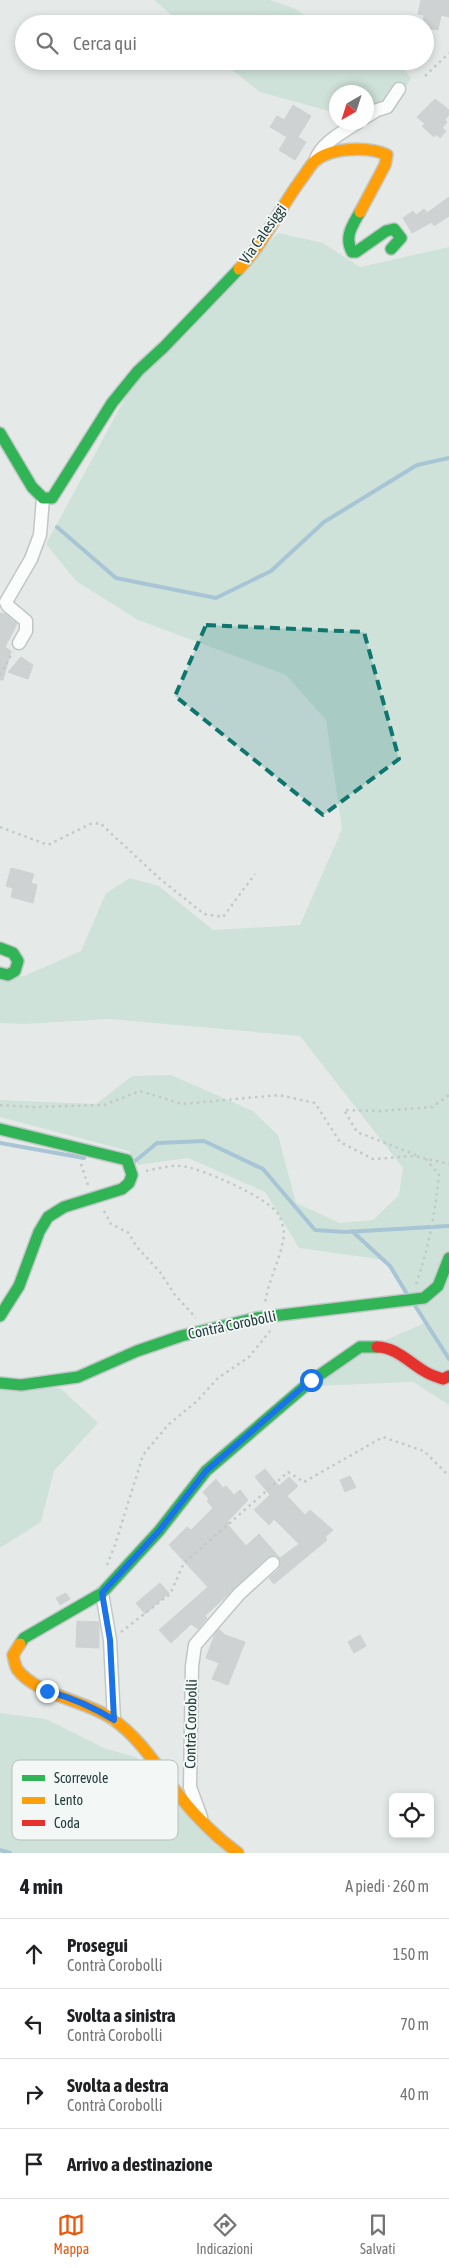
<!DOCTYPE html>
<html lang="it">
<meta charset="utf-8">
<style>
:root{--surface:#fff;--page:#f6f6f6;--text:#202124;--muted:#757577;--line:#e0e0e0;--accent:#ea580c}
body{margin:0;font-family:"Asap Condensed",sans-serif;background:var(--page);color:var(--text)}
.controls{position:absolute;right:15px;bottom:15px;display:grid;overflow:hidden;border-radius:8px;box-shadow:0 2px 8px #0003}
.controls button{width:45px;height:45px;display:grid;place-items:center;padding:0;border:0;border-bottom:1px solid var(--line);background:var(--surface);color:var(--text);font:25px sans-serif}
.compass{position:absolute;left:329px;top:85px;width:45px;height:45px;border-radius:50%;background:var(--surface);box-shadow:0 2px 8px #0003;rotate:219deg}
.stop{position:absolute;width:15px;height:15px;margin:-11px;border:4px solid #1a73e8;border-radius:50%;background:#fff}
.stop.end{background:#1a73e8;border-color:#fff;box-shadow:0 1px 5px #0008}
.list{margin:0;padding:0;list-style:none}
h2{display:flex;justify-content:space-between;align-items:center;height:65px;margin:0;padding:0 20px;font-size:21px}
h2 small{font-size:16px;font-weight:400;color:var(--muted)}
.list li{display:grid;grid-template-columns:32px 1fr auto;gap:15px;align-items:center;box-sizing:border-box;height:70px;padding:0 20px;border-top:1px solid var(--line)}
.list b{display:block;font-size:19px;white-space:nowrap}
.list p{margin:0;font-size:16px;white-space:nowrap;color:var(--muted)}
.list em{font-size:16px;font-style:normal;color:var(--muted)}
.icon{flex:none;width:28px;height:28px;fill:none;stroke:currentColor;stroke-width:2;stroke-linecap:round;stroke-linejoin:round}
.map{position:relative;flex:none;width:449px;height:1853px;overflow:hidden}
.search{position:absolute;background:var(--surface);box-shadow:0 2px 8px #0003;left:15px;right:15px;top:15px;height:55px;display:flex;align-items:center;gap:12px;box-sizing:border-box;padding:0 18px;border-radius:28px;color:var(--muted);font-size:19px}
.sheet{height:345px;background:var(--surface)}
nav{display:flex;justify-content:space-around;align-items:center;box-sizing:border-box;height:70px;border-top:1px solid var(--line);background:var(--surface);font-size:14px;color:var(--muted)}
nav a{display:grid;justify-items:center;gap:2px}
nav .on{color:var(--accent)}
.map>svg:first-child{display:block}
.green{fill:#cfe2d9}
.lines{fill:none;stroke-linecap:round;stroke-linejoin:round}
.stream{stroke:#a8c5d6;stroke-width:4}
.building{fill:#ced2d2;stroke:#cdd3d2}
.street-casing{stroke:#c2c7c6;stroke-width:15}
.fast-casing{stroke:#c1c7c6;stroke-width:14}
.slow-casing{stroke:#c1c7c6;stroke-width:14}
.jam-casing{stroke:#c1c7c6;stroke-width:14}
.path{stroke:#c2cac9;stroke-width:2.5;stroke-dasharray:2.5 4;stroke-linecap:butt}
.street{stroke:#fbfcfc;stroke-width:12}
.fast{stroke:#30b455;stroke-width:11}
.slow{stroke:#ff9f0a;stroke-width:11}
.jam{stroke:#e5322d;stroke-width:11}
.route{stroke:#1a73e8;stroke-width:6}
.marked{fill:#0f766e;fill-opacity:0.2;stroke:#0f766e;stroke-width:4;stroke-dasharray:10 6;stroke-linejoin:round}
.labels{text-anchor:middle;stroke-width:4;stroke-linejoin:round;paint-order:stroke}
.street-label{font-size:15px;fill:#233c3b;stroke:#f3f8f7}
.key{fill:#f3f8f7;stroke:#b5c0bf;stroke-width:1}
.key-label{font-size:14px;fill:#233c3b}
</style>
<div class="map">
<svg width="449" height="1853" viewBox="0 0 449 1853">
<rect width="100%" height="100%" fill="#e5eae9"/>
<!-- green -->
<g class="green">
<path d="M154 0H270L296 9 315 24H182Z"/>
<path d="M221 61H398L411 78 405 89 367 114 366 92H336V113L260 92Z"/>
<path d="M278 233 323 243 360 267 449 247V1405L413 1382 314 1386 356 1353 427 1322 385 1260 299 1248 265 1192 188 1158 138 1165 129 1151 0 1117V1100L96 1104 132 1076 171 1075 253 1111 278 1135 296 1203 340 1223 373 1220 399 1195 403 1168 300 1036 109 1019 24 1024 0 1023V974L24 976 81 951 106 893 130 878 159 886 213 930 300 925 342 829 326 720 286 675 138 620 76 581 46 544 130 389Z"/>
<path d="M0 1386 60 1388 98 1423 54 1471 41 1522 0 1548Z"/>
<path d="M0 1713 46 1719 106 1749 136 1757 196 1826 226 1853H0Z"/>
</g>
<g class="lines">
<!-- stream -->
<g class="stream">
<path d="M57 527 116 578 216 598 271 571 324 522 417 465 449 458"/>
<path d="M0 1143 84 1158"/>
<path d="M134 1162 157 1143 204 1141 263 1169 315 1230 345 1232 449 1226"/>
<path d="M352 1231 390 1266 407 1294"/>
<path d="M414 1304 449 1359"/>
<path d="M0 1850 10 1853"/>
</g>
</g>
<!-- building -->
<g class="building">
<path d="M421 0H449V17L441 15 438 30 425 28V24H423L424 15 418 14Z"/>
<path d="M435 99 449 110V115L445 120 447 122 442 128 446 131 440 138 436 134 434 137 422 126 425 124 417 117Z"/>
<path d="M293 105 311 116 298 137 306 142 295 160 279 150 287 137 270 127 277 116 284 120Z"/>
<path d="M449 197V216L434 226 432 222 412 233 403 218 413 211 416 215 424 209 427 213Z"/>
<path d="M0 613 5 614 17 624 5 647 11 651 3 680H0Z"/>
<path d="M21 657 33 665 28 679 8 672Z"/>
<path d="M11 868 34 874 31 883 37 885 33 903 11 897 13 888 6 886Z"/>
<path d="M265 1469 279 1486 289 1477 298 1486 287 1496 305 1515 310 1510 333 1530 325 1537 327 1540 274 1584 269 1578 279 1569 281 1561 276 1555 268 1557 205 1616 207 1618 198 1629 191 1624 171 1643 159 1630 208 1587 169 1545 187 1527 191 1530 213 1508 207 1501 209 1499 203 1492 216 1479 223 1488 226 1486 234 1495 240 1490 248 1500 227 1522 229 1523 228 1525 246 1546 259 1534 280 1558 299 1544 274 1519 269 1525 254 1510 270 1495 255 1477Z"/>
<path d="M350 1476 356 1487 345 1492 340 1480Z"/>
<path d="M160 1583 169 1593 145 1614 136 1603Z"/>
<path d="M66 1593 70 1599 60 1605 56 1598Z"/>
<path d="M77 1621 99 1622V1648L76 1647Z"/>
<path d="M219 1629 225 1635 245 1642 228 1685 212 1679 219 1663 206 1658 215 1634Z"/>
<path d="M360 1635 366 1646 354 1653 348 1642Z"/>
</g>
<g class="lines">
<defs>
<g id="street">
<path d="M366 117 377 110 387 107 399 89"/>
<path d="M315 161C322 142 342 133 358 122"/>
<path d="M19 643 26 631V621L8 606 6 602 31 559 40 535 43 498"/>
<path d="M102 1593 110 1640 114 1720"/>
<path d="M201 1817 190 1787 192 1666 195 1645 239 1594 273 1563"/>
</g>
<g id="fast">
<path d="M360 212C352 226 344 237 352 252H356L386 231 394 229 401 238 391 249"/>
<path d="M0 433 32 487 43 498H52L112 403 138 371 164 347 239 269"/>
<path d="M0 948 13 953 18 961 15 971 8 975 0 973"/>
<path d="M0 1129 127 1160 132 1175 129 1183 122 1189 64 1207 48 1217 39 1232 19 1286 0 1316"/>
<path d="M0 1383 21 1385 78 1377 137 1351 181 1336 256 1318 424 1298 438 1286 449 1258"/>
<path d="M20 1644 24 1638 102 1593 159 1531 206 1471 311 1381 360 1347H377"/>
</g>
<g id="slow">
<path d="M239 269C264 243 279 210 300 181 305 175 309 167 314 162 330 147 369 146 387 155L385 165 360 212"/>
<path d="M20 1644 13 1655C14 1660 15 1665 17 1669 36 1695 84 1700 111 1718 140 1737 160 1771 181 1798 198 1819 216 1837 238 1853"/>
</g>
<path id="jam" d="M377 1347C395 1347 409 1362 424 1371 430 1375 437 1377 443 1379L449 1376"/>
</defs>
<!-- street casing -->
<use href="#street" class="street-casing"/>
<!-- fast casing -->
<use href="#fast" class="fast-casing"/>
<!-- slow casing -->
<use href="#slow" class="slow-casing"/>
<!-- jam casing -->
<use href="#jam" class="jam-casing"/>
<!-- path -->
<g class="path">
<path d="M425 76 449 53"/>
<path d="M0 675 13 652"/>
<path d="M0 827 48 845 90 824 100 823 159 878 204 914 223 917 255 874"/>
<path d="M0 1105 34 1107 104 1105 140 1091 182 1104 279 1095 315 1103 340 1142 373 1159 415 1156 449 1164"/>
<path d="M416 1155 357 1132 344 1110 381 1111 432 1107 449 1095"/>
<path d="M81 1164 88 1185"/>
<path d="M146 1171C156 1169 169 1165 180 1166 200 1167 269 1198 279 1215 281 1219 284 1229 284 1233 282 1258 268 1279 265 1304"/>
<path d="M104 1211 111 1224 129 1233 136 1246 160 1272 175 1295 196 1318"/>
<path d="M416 1284C429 1248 435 1212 439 1175L426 1159"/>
<path d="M107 1565 115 1545 143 1455 168 1425 197 1401 218 1378 249 1357 270 1331"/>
<path d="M121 1632 170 1594 184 1563 288 1472 304 1482 383 1437 424 1451 449 1476"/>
</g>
<!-- street -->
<use href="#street" class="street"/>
<!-- fast -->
<use href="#fast" class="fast"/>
<!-- slow -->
<use href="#slow" class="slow"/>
<!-- jam -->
<use href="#jam" class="jam"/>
</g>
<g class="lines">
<!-- route -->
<path class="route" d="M47 1691C72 1698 92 1706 114 1720L110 1640 102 1593 159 1531 206 1471 311 1380"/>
</g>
<!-- marked area -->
<path class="marked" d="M206 625 364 632 399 759 323 815 175 696Z"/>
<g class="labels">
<!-- street labels -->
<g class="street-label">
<text transform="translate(263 234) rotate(-55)" y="5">Via Calesiggi</text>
<text transform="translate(232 1325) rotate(-12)" y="5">Contrà Corobolli</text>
<text transform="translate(191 1724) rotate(-89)" y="5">Contrà Corobolli</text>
</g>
</g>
<!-- legend -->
<rect x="12" y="1760" width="166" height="80" rx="8" class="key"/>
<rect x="22" y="1775" width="23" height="6" fill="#30b455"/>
<rect x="22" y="1797" width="23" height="7" fill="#ff9f0a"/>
<rect x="22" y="1820" width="23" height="6" fill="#e5322d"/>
<g class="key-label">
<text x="54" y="1783">Scorrevole</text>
<text x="54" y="1805">Lento</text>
<text x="54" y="1828">Coda</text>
</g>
</svg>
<div class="controls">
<button><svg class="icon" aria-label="locate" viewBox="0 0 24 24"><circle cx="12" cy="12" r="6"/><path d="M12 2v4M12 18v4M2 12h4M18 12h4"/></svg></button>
</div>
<svg class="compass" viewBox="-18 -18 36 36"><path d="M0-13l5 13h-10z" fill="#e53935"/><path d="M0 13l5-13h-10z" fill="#757577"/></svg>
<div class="stop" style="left:311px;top:1380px"></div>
<div class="stop end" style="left:47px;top:1691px"></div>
<div class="search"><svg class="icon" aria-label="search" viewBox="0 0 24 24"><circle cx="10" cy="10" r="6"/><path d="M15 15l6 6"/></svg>Cerca qui</div>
</div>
<section class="sheet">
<h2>4 min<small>A piedi · 260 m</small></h2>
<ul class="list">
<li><svg class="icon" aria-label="ahead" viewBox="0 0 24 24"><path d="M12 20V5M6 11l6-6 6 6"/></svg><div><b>Prosegui</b><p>Contrà Corobolli</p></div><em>150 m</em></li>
<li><svg class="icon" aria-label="left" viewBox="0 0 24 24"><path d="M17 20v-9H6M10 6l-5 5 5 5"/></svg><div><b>Svolta a sinistra</b><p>Contrà Corobolli</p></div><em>70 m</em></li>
<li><svg class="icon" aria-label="right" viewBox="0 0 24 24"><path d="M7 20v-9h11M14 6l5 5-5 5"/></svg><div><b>Svolta a destra</b><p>Contrà Corobolli</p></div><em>40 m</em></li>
<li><svg class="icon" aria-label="arrive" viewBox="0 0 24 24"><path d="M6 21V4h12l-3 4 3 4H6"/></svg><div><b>Arrivo a destinazione</b></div></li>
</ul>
</section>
<nav>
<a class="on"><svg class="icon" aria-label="map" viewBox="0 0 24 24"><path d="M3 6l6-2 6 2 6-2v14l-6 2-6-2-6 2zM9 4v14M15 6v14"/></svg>Mappa</a>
<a><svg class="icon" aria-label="directions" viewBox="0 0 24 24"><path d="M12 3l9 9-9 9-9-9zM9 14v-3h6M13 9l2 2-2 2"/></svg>Indicazioni</a>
<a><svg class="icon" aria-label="saved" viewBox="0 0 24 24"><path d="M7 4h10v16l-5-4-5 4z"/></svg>Salvati</a>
</nav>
